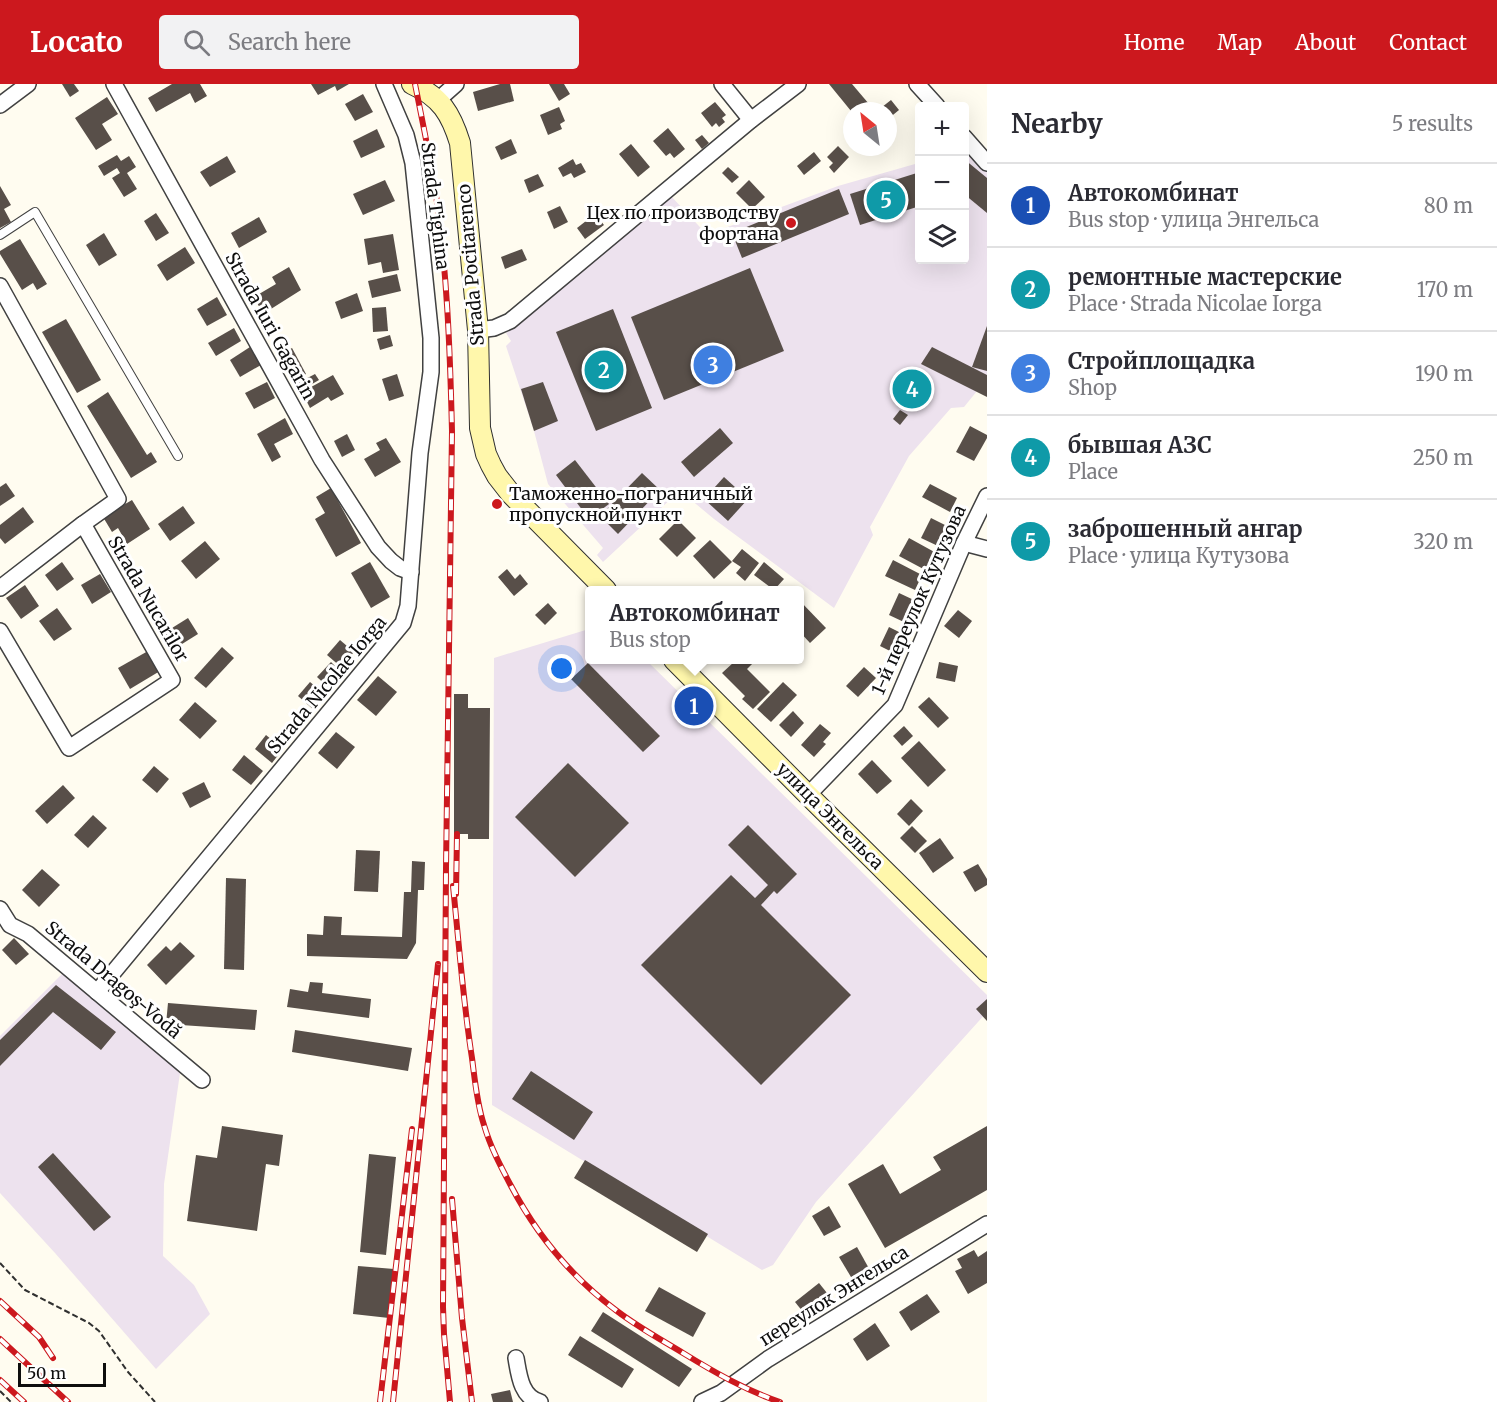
<!DOCTYPE html>
<meta charset="utf-8">
<style>
:root{--surface:#fff;--page:#f2f2f3;--text:#2b2b33;--muted:#7c7c81;--line:#e1e1e2;--accent:#cc181e}
body{margin:0;font-family:Merriweather,serif;background:var(--page);color:var(--text)}
.controls{position:absolute;right:18px;top:18px;display:grid;overflow:hidden;border-radius:6px;box-shadow:0 6px 24px #0002}
.controls button{width:54px;height:54px;display:grid;place-items:center;padding:0;border:0;border-bottom:2px solid var(--line);background:var(--surface);color:var(--text);font:30px sans-serif}
.compass{position:absolute;left:843px;top:18px;width:54px;height:54px;border-radius:50%;background:var(--surface);box-shadow:0 6px 24px #0002;rotate:330deg}
.scale{position:absolute;left:18px;bottom:15px;width:88px;box-sizing:border-box;padding-left:6px;border:3px solid #0e0e0e;border-top:0;font-size:16px;line-height:21px;white-space:nowrap;color:#0e0e0e;-webkit-text-stroke:4px #fff;paint-order:stroke}
.you{position:absolute;left:562px;top:585px;width:21px;height:21px;margin:-15px;border:4px solid #fff;border-radius:50%;background:#1a73e8;box-shadow:0 0 0 9px #1a73e833}
.badge{display:grid;place-items:center;width:39px;height:39px;border-radius:50%;background:var(--accent);color:#fff;font-size:20px;font-weight:700}
.pin{position:absolute;translate:-50% -50%;border:3px solid #fff;box-shadow:0 2px 6px #0006}
.popup{position:absolute;left:585px;top:502px;width:219px;height:78px;box-sizing:border-box;display:grid;place-content:center;border-radius:6px;background:var(--surface);filter:drop-shadow(0 2px 4px #0005);font-size:20px;white-space:nowrap;color:var(--muted)}
.popup b{font-size:22px;color:var(--text)}
.popup::after{content:'';position:absolute;left:50%;top:100%;margin-left:-12px;border:12px solid transparent;border-top-color:var(--surface)}
.list{margin:0;padding:0;list-style:none}
h2{display:flex;justify-content:space-between;align-items:center;height:78px;margin:0;padding:0 24px;font-size:26px}
h2 small{font-size:20px;font-weight:400;color:var(--muted)}
.list li{display:grid;grid-template-columns:39px 1fr auto;gap:18px;align-items:center;box-sizing:border-box;height:84px;padding:0 24px;border-top:2px solid var(--line)}
.list b{display:block;font-size:22px;white-space:nowrap}
.list p{margin:0;font-size:20px;white-space:nowrap;color:var(--muted)}
.list em{font-size:20px;font-style:normal;color:var(--muted)}
.icon{flex:none;width:33px;height:33px;fill:none;stroke:currentColor;stroke-width:2;stroke-linecap:round;stroke-linejoin:round}
.map{position:relative;flex:none;width:987px;height:1318px;overflow:hidden}
header{display:flex;align-items:center;gap:36px;box-sizing:border-box;height:84px;padding:0 30px;background:var(--accent);color:#fff}
header strong{font-size:28px}
nav{display:flex;gap:33px;margin-inline-start:auto;font-size:21px}
.search{width:420px;height:54px;background:var(--page);display:flex;align-items:center;gap:15px;box-sizing:border-box;padding:0 21px;border-radius:6px;color:var(--muted);font-size:22px}
main{display:flex}
aside{flex:1;background:var(--surface)}
.map>svg:first-child{display:block}
.industrial{fill:#ede2ee}
.building{fill:#584f49}
.lines{fill:none;stroke-linecap:round;stroke-linejoin:round}
.lane-casing{stroke:#414141;stroke-width:10}
.street-casing{stroke:#414141;stroke-width:18}
.secondary-casing{stroke:#303030;stroke-width:22}
.path{stroke:#303030;stroke-width:2;stroke-dasharray:6 3;stroke-linecap:butt}
.lane{stroke:#fff;stroke-width:8}
.street{stroke:#fff;stroke-width:15}
.secondary{stroke:#fff7ab;stroke-width:20}
.rail-casing{stroke:#cc181e;stroke-width:6}
.rail{stroke:#fff;stroke-width:4;stroke-dasharray:11;stroke-linecap:butt}
.poi-dot{fill:#cc181e;stroke:#fff;stroke-width:2}
.labels{text-anchor:middle;stroke-width:6;stroke-linejoin:round;paint-order:stroke}
.street-label{font-size:18px;fill:#0e0e0e;stroke:#fff}
.poi-label{font-size:18px;fill:#0e0e0e;stroke:#fff;text-anchor:end}
</style>
<header>
<strong>Locato</strong>
<div class="search"><svg class="icon" aria-label="search" viewBox="0 0 24 24"><circle cx="10" cy="10" r="6"/><path d="M15 15l6 6"/></svg>Search here</div>
<nav><a>Home</a><a>Map</a><a>About</a><a>Contact</a></nav>
</header>
<main>
<div class="map">
<svg width="987" height="1318" viewBox="0 0 987 1318">
<rect width="100%" height="100%" fill="#fffcf0"/>
<!-- industrial -->
<g class="industrial">
<path d="M965 60 987 85V312L977 307 964 323 951 324 909 372 870 443 873 451 834 524 714 435 684 410 674 412 603 478 597 471 603 464 548 400 534 347 506 262 511 257 506 249 670 111 712 156 722 145 838 102 915 80 920 82V176H964Z"/>
<path d="M589 545V576H646L987 911V928L816 1118 773 1181 762 1186 492 1021 494 574Z"/>
<path d="M66 886 180 989 164 1100 163 1172 194 1201 210 1230 156 1285 55 1169 0 1109V952Z"/>
</g>
<!-- building -->
<g class="building">
<path d="M62 0H74L79 7 70 13Z"/>
<path d="M172 0H200L207 12 195 19 190 9 156 28 148 14Z"/>
<path d="M311 0H349L337 7 335 2 318 11Z"/>
<path d="M500 0H510L514 17 478 27 473 8Z"/>
<path d="M549 0H564L570 10 559 17Z"/>
<path d="M829 0H852L869 20 861 27H851Z"/>
<path d="M363 10 373 28 355 37 345 20Z"/>
<path d="M107 13 118 30 102 40 112 56 96 66 75 34Z"/>
<path d="M891 16 899 26 888 35V27H877Z"/>
<path d="M715 18 726 31 722 34 725 38 719 43 716 39 712 43 701 29Z"/>
<path d="M559 23 565 37 560 40 562 45 548 51 540 31Z"/>
<path d="M668 44 685 65 674 74 670 69 666 72 653 57Z"/>
<path d="M377 45 385 63 361 74 353 57Z"/>
<path d="M702 51 709 59 702 65 695 56Z"/>
<path d="M511 55 517 69 501 76 495 63Z"/>
<path d="M631 60 650 83 638 93 619 70Z"/>
<path d="M838 62 849 73 834 89 829 83 833 79 827 73Z"/>
<path d="M814 68 821 77 804 91 797 82Z"/>
<path d="M117 71 121 77 129 72 136 83 127 89 137 105 124 113 112 94 120 89 117 84 104 92 98 82Z"/>
<path d="M227 72 236 88 210 103 200 88Z"/>
<path d="M573 75 576 81 581 79 586 88 574 94 571 89 563 93 558 84Z"/>
<path d="M964 75 987 94V129L964 110Z"/>
<path d="M728 83 739 93 732 99 722 89Z"/>
<path d="M920 88V122L860 141 850 110Z"/>
<path d="M538 90 544 102 529 109 524 96Z"/>
<path d="M385 96 395 117 363 131 353 110Z"/>
<path d="M749 96 765 113 752 125 736 109Z"/>
<path d="M0 102 11 121 4 125 11 138 0 144Z"/>
<path d="M839 105 849 130 742 174 732 149Z"/>
<path d="M560 122 568 138 554 145 547 128Z"/>
<path d="M156 129 169 149 156 157 144 137Z"/>
<path d="M595 130 604 141 585 155 577 144Z"/>
<path d="M259 133 267 148 239 164 231 149Z"/>
<path d="M104 149 117 171 99 182 86 161Z"/>
<path d="M393 150 399 186 383 189 381 178 368 181 364 155Z"/>
<path d="M20 155 47 200 37 206 33 199 22 206 0 170V167Z"/>
<path d="M185 163 195 179 167 197 157 181Z"/>
<path d="M522 165 527 176 505 185 501 173Z"/>
<path d="M289 183 301 206 263 230 254 213 276 200 272 193Z"/>
<path d="M750 184 784 267 664 316 631 233Z"/>
<path d="M397 190 401 207 372 214 368 197Z"/>
<path d="M357 209 363 227 341 235 335 218Z"/>
<path d="M217 213 227 231 207 242 197 225Z"/>
<path d="M386 223 388 247 373 248 372 224Z"/>
<path d="M613 225 652 324 596 347 556 248Z"/>
<path d="M66 235 101 296 77 309 42 248Z"/>
<path d="M987 242V287L972 283Z"/>
<path d="M234 244 241 257 216 272 208 259Z"/>
<path d="M390 251 393 262 380 266 377 255Z"/>
<path d="M250 263 261 281 240 293 230 276Z"/>
<path d="M932 263 987 291V313L921 280Z"/>
<path d="M292 264 306 290 296 296 282 270Z"/>
<path d="M315 290 319 296 300 307 296 300Z"/>
<path d="M397 290 404 312 389 317 382 295Z"/>
<path d="M333 291 344 310 331 317 328 313 310 324 302 308Z"/>
<path d="M267 298 275 314 254 325 245 309Z"/>
<path d="M543 298 558 337 534 347 521 305Z"/>
<path d="M108 308 147 371 151 368 157 378 131 394 87 322Z"/>
<path d="M900 326 908 331 900 341 893 335Z"/>
<path d="M285 334 293 350 274 360 281 373 272 378 257 350Z"/>
<path d="M970 342 987 351V354L974 377 956 368Z"/>
<path d="M720 344 733 359 694 393 681 378Z"/>
<path d="M347 350 355 366 342 373 334 357Z"/>
<path d="M386 354 401 378 375 393 364 375 380 366 376 359Z"/>
<path d="M575 376 609 420 589 435 556 391Z"/>
<path d="M642 389 660 406 618 450 600 432Z"/>
<path d="M724 393 748 415 728 437 704 415Z"/>
<path d="M6 399 15 412 0 422V403Z"/>
<path d="M930 400 957 414 950 428 922 413Z"/>
<path d="M331 404 361 459 336 473 315 435 325 429 316 413Z"/>
<path d="M132 416 150 445 127 460 118 444 112 448 103 433Z"/>
<path d="M183 422 195 439 170 457 158 440Z"/>
<path d="M23 423 34 438 5 460 0 454V441Z"/>
<path d="M931 434 947 442 938 462 921 454Z"/>
<path d="M678 436 696 454 677 473 659 455Z"/>
<path d="M909 454 938 470 929 488 899 472Z"/>
<path d="M710 456 732 478 714 495 693 472Z"/>
<path d="M205 457 220 475 196 495 181 477Z"/>
<path d="M742 465 759 479 745 497 736 489 741 483 732 477Z"/>
<path d="M893 476 922 491 915 506 885 492Z"/>
<path d="M62 478 74 495 57 507 45 491Z"/>
<path d="M370 478 390 513 371 524 351 489Z"/>
<path d="M764 478 784 495 774 506 754 491Z"/>
<path d="M507 485 515 495 520 490 528 500 514 512 498 493Z"/>
<path d="M100 490 111 508 92 520 81 501Z"/>
<path d="M25 501 39 522 21 535 6 514Z"/>
<path d="M899 509 916 517 906 539 889 531Z"/>
<path d="M799 516 826 544 810 559 799 547Z"/>
<path d="M548 519 557 529 545 541 535 531Z"/>
<path d="M57 524 72 545 54 557 39 537Z"/>
<path d="M958 526 972 537 959 554 944 542Z"/>
<path d="M188 534 198 550 174 565 164 549Z"/>
<path d="M889 543 901 549 892 568 880 562Z"/>
<path d="M340 556 354 568 341 583 327 571Z"/>
<path d="M222 563 234 574 206 604 194 594Z"/>
<path d="M148 567 160 587 130 605 118 584Z"/>
<path d="M732 576H756L747 585 770 608 753 625 742 615 745 612 722 589 734 578Z"/>
<path d="M331 578 343 590 330 605 317 593Z"/>
<path d="M939 578 958 582 955 598 936 594Z"/>
<path d="M588 579 660 652 643 668 571 595Z"/>
<path d="M864 583 876 594 858 613 846 602Z"/>
<path d="M378 592 397 608 376 632 357 616Z"/>
<path d="M310 598 326 611 314 626 298 612Z"/>
<path d="M783 598 797 611 771 638 757 625Z"/>
<path d="M454 610H468V624H490L489 755H468V750H454Z"/>
<path d="M929 613 949 634 938 644 918 623Z"/>
<path d="M195 618 217 637 200 655 179 636Z"/>
<path d="M793 627 804 639 791 653 779 641Z"/>
<path d="M820 640 831 649 823 658 826 660 814 673 801 661Z"/>
<path d="M904 642 913 652 902 662 893 652Z"/>
<path d="M336 648 355 663 337 685 318 669Z"/>
<path d="M266 651 283 665 272 679 255 665Z"/>
<path d="M919 657 946 686 928 703 901 674Z"/>
<path d="M244 671 263 687 251 701 232 686Z"/>
<path d="M872 676 892 697 877 710 858 690Z"/>
<path d="M568 679 629 739 575 793 515 733Z"/>
<path d="M154 682 169 695 157 709 142 696Z"/>
<path d="M204 698 211 713 190 724 182 709Z"/>
<path d="M63 701 75 714 47 740 35 727Z"/>
<path d="M911 715 923 727 909 742 897 730Z"/>
<path d="M93 731 107 744 88 764 74 751Z"/>
<path d="M748 741 797 790 777 810 774 807 761 821 851 911 761 1001 641 881 731 791 755 814 768 801 728 761Z"/>
<path d="M912 742 927 757 915 769 900 754Z"/>
<path d="M940 754 954 774 933 789 919 769Z"/>
<path d="M356 766 380 767 378 808 354 807Z"/>
<path d="M412 777 425 778 424 806H418L416 859 407 875 307 872V850L323 851 324 832 342 833 341 851 402 853 404 808H411Z"/>
<path d="M978 780 987 795V801L975 808 963 788Z"/>
<path d="M42 785 60 801 39 823 22 806Z"/>
<path d="M226 794 246 795 244 886 224 885Z"/>
<path d="M14 854 29 870 16 881 2 866Z"/>
<path d="M180 858 195 872 166 901 147 881 166 862 171 867Z"/>
<path d="M310 898 323 899 322 909 371 915 369 934 287 923 290 905 308 908Z"/>
<path d="M56 901 116 948 101 966 53 928 0 982V956Z"/>
<path d="M987 915V937L976 925Z"/>
<path d="M168 919 257 926 255 946 166 940Z"/>
<path d="M295 946 412 964 408 987 292 968Z"/>
<path d="M531 987 593 1028 574 1056 512 1015Z"/>
<path d="M222 1042 283 1051 279 1082 266 1080 257 1147 187 1137 196 1071 217 1074Z"/>
<path d="M987 1042V1106L885 1164 848 1100 883 1080 900 1110 941 1086 933 1073Z"/>
<path d="M53 1069 111 1133 94 1147 38 1083Z"/>
<path d="M369 1070 396 1073 386 1171 360 1168Z"/>
<path d="M585 1076 708 1150 697 1168 574 1094Z"/>
<path d="M829 1122 841 1143 824 1152 812 1132Z"/>
<path d="M857 1163 871 1188 854 1198 839 1173Z"/>
<path d="M974 1166 978 1173 987 1167V1199L968 1210 955 1187 962 1184 957 1175Z"/>
<path d="M358 1182 394 1185 389 1234 353 1230Z"/>
<path d="M819 1199 831 1214 807 1233 795 1218Z"/>
<path d="M659 1203 706 1229 693 1253 645 1227Z"/>
<path d="M927 1210 940 1228 911 1247 899 1228Z"/>
<path d="M603 1228 692 1285 679 1303 591 1247Z"/>
<path d="M875 1239 890 1262 867 1277 853 1255Z"/>
<path d="M580 1252 634 1285 622 1304 568 1271Z"/>
<path d="M510 1306 513 1318H493L491 1310Z"/>
</g>
<g class="lines">
<defs>
<path id="lane" d="M0 151 35 128 178 372"/>
<g id="street">
<path d="M114 0 322 376 378 463 391 477 400 484 411 488"/>
<path d="M722 0 751 36"/>
<path d="M917 0 937 22"/>
<path d="M438 16 456 0"/>
<path d="M0 21 28 0"/>
<path d="M964 53 987 79"/>
<path d="M0 202 118 415 83 440 0 504"/>
<path d="M478 246 494 244 510 237 751 36 798 0"/>
<path d="M964 459 987 465"/>
<path d="M0 547 69 664 172 596 83 440"/>
<path d="M808 711 895 621 964 459 987 412"/>
<path d="M0 825 10 841 28 850 202 996"/>
<path d="M97 908 403 539 408 522 420 369 431 288V254L413 79 406 51 384 0"/>
<path d="M516 1274C519 1291 521 1313 540 1318"/>
<path d="M702 1318 721 1309 768 1275 987 1140"/>
</g>
<g id="secondary">
<path d="M412 0C441 13 451 30 460 59L478 246 480 344 486 370 491 381 497 392 511 410 606 506"/>
<path d="M674 576 808 711 987 888"/>
</g>
</defs>
<!-- lane casing -->
<use href="#lane" class="lane-casing"/>
<!-- street casing -->
<use href="#street" class="street-casing"/>
<!-- secondary casing -->
<use href="#secondary" class="secondary-casing"/>
<!-- path -->
<g class="path">
<path d="M0 1179 25 1206 89 1239 99 1247 128 1288 155 1318"/>
<path d="M0 1307 11 1318"/>
</g>
<!-- lane -->
<use href="#lane" class="lane"/>
<!-- street -->
<use href="#street" class="street"/>
<!-- secondary -->
<use href="#secondary" class="secondary"/>
<defs>
<g id="rail">
<path d="M415 0C422 35 429 69 435 104 447 184 450 265 452 347L446 784 443 1223 444 1250 450 1318"/>
<path d="M453 802C459 860 463 917 472 974 475 997 477 1020 484 1041 490 1062 500 1081 510 1100 536 1150 571 1193 617 1227 638 1243 660 1255 683 1269 714 1288 745 1306 780 1318"/>
<path d="M456 810 457 750"/>
<path d="M452 1115 462 1234 472 1318"/>
<path d="M0 1217 39 1253 53 1274"/>
<path d="M0 1255 68 1318"/>
<path d="M0 1296 24 1318"/>
<path d="M380 1318 412 1045"/>
<path d="M393 1318 438 880"/>
</g>
</defs>
<!-- rail casing -->
<use href="#rail" class="rail-casing"/>
<!-- rail -->
<use href="#rail" class="rail"/>
</g>
<!-- markers -->
<g class="poi-dot">
<circle cx="791" cy="139" r="6"/>
<circle cx="497" cy="420" r="6"/>
</g>
<g class="labels">
<!-- street labels -->
<g class="street-label">
<text transform="translate(435 122) rotate(83)" y="6">Strada Tighina</text>
<text transform="translate(471 181) rotate(-95)" y="6">Strada Pocitarenco</text>
<text transform="translate(270 242) rotate(61)" y="6">Strada Iuri Gagarin</text>
<text transform="translate(148 515) rotate(60)" y="6">Strada Nucarilor</text>
<text transform="translate(919 516) rotate(-66)" y="6">1-й переулок Кутузова</text>
<text transform="translate(327 601) rotate(-50)" y="6">Strada Nicolae Iorga</text>
<text transform="translate(830 732) rotate(45)" y="6">улица Энгельса</text>
<text transform="translate(113 896) rotate(40)" y="6">Strada Dragoş-Vodă</text>
<text transform="translate(834 1212) rotate(-32)" y="6">переулок Энгельса</text>
</g>
<!-- poi labels -->
<g class="poi-label">
<text x="779" y="135">Цех по производству<tspan x="779" dy="21">фортана</tspan></text>
<text x="509" y="416" text-anchor="start">Таможенно-пограничный<tspan x="509" dy="21">пропускной пункт</tspan></text>
</g>
</g>
</svg>
<div class="controls">
<button>+</button>
<button>−</button>
<button><svg class="icon" aria-label="layers" viewBox="0 0 24 24"><path d="M12 4l9 5-9 5-9-5zM3 14l9 5 9-5"/></svg></button>
</div>
<svg class="compass" viewBox="-18 -18 36 36"><path d="M0-13l5 13h-10z" fill="#e53935"/><path d="M0 13l5-13h-10z" fill="#7c7c81"/></svg>
<div class="scale">50 m</div>
<div class="you"></div>
<div class="pin badge" style="left:694px;top:622px;background:#1a4fb4">1</div>
<div class="popup"><b>Автокомбинат</b>Bus stop</div>
<div class="pin badge" style="left:604px;top:286px;background:#0f9aa8">2</div>
<div class="pin badge" style="left:713px;top:281px;background:#3f7fe0">3</div>
<div class="pin badge" style="left:912px;top:305px;background:#0f9aa8">4</div>
<div class="pin badge" style="left:886px;top:116px;background:#0f9aa8">5</div>
</div>
<aside>
<h2>Nearby<small>5 results</small></h2>
<ul class="list">
<li><span class="badge" style="background:#1a4fb4">1</span><div><b>Автокомбинат</b><p>Bus stop · улица Энгельса</p></div><em>80 m</em></li>
<li><span class="badge" style="background:#0f9aa8">2</span><div><b>ремонтные мастерские</b><p>Place · Strada Nicolae Iorga</p></div><em>170 m</em></li>
<li><span class="badge" style="background:#3f7fe0">3</span><div><b>Стройплощадка</b><p>Shop</p></div><em>190 m</em></li>
<li><span class="badge" style="background:#0f9aa8">4</span><div><b>бывшая АЗС</b><p>Place</p></div><em>250 m</em></li>
<li><span class="badge" style="background:#0f9aa8">5</span><div><b>заброшенный ангар</b><p>Place · улица Кутузова</p></div><em>320 m</em></li>
</ul>
</aside>
</main>
